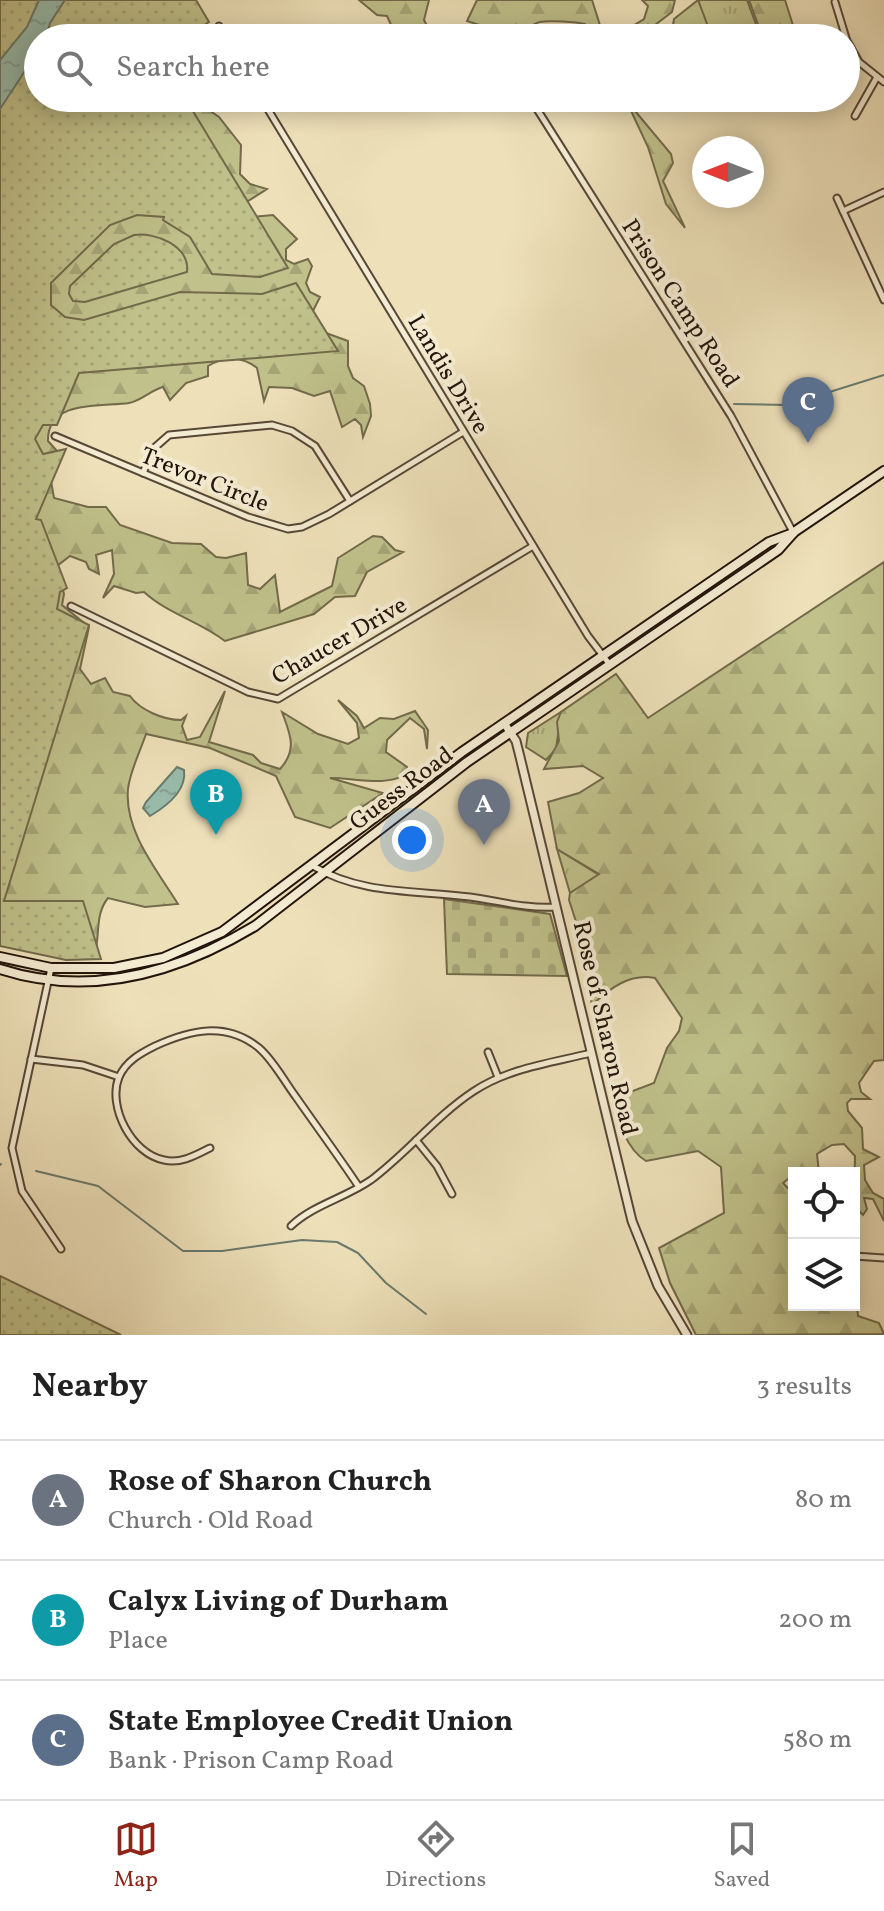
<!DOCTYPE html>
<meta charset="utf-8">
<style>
:root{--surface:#fff;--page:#f2f2f2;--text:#222;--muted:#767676;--line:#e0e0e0;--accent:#8f2418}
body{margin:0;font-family:Vollkorn,serif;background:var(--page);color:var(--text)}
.controls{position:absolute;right:24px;bottom:24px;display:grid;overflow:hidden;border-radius:0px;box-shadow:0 4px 20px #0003}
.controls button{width:72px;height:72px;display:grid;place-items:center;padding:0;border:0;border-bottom:2px solid var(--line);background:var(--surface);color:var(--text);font:40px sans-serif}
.compass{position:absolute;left:692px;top:136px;width:72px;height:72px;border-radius:50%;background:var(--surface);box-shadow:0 4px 20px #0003;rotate:270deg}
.you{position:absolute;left:412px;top:840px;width:28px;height:28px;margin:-20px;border:6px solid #fff;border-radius:50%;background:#1a73e8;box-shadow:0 0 0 12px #1a73e833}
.badge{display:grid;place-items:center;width:52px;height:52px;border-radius:50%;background:var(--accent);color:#fff;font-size:26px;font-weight:700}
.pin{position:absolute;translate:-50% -66px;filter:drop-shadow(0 2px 4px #0008)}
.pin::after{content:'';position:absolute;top:42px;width:28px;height:24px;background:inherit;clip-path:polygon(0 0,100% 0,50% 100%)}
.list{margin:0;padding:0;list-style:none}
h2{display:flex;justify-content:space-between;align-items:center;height:104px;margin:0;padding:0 32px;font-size:34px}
h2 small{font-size:26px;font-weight:400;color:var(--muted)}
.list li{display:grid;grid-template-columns:52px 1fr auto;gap:24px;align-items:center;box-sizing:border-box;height:120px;padding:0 32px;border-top:2px solid var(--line)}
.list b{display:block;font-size:30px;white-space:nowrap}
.list p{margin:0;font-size:26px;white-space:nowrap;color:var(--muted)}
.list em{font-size:26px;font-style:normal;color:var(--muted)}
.icon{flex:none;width:44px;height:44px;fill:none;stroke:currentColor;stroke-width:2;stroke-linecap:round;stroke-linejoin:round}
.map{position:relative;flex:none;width:884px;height:1335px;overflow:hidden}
.search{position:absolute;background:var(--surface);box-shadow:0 4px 20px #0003;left:24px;right:24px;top:24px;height:88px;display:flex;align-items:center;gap:20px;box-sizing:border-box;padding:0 28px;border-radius:44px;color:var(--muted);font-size:30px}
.sheet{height:464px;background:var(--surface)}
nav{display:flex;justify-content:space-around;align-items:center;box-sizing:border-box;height:112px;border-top:2px solid var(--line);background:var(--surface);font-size:22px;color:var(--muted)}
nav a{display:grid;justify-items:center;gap:4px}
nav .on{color:var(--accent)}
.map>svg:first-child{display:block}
.grass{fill:url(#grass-tufts);stroke:#726a4b;stroke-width:2}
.forest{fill:url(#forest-firs);stroke:#726a4b;stroke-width:2}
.cemetery{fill:url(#cemetery-stones);stroke:#726a4b;stroke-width:2}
.park{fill:url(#park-dots);stroke:#726a4b;stroke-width:2}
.pitch{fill:#c0c18b;stroke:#726a4b;stroke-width:2}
.water{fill:url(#water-ripples);stroke:#6a7a6d;stroke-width:2}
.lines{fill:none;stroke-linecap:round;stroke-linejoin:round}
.stream{stroke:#6a7a6d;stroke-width:2}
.minor-casing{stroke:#564737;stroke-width:9}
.tertiary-casing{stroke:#564737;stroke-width:11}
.secondary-casing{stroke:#23140b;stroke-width:12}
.minor{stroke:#f4ecd2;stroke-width:5}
.tertiary{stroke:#f4ecd2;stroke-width:7}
.secondary{stroke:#f4ecd2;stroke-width:8}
.labels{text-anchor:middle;stroke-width:8;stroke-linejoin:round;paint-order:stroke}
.street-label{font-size:24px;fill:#23140b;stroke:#f4ecd2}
</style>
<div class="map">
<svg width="884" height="1335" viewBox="0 0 884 1335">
<defs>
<pattern id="grass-tufts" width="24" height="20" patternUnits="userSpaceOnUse" patternTransform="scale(2)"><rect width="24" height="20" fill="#c0c18b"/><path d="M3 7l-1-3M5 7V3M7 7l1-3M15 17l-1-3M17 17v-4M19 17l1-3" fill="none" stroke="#a5a577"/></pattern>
<pattern id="forest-firs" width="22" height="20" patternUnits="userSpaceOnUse" patternTransform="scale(2)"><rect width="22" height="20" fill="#c0c18b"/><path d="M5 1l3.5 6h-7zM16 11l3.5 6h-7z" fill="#a5a577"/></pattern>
<pattern id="cemetery-stones" width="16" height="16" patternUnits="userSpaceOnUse" patternTransform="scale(2)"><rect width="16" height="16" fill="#c0c18b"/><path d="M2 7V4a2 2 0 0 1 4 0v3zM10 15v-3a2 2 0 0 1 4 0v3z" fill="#a5a577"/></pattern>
<pattern id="park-dots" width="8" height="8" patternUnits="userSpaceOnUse" patternTransform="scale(2)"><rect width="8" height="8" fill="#c0c18b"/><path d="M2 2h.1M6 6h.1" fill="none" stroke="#a5a577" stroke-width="1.8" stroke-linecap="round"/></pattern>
<pattern id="water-ripples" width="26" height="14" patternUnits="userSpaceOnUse" patternTransform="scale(2)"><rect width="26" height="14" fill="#99beaf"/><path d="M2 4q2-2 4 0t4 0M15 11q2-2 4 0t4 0" fill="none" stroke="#84a295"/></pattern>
</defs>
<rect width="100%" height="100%" fill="#eee1ba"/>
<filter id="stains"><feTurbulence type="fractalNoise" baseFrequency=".0025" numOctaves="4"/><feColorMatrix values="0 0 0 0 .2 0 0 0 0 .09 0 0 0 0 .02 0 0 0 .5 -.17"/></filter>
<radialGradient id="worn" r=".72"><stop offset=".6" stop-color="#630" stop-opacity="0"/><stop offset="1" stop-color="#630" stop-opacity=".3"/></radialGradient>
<!-- grass -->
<g class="grass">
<path d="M698 0H747L761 38H695L708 29Z"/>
<path d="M561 712 556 749 546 760 526 747 528 733Z"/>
<path d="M557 849 599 875 570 893Z"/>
</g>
<!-- forest -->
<g class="forest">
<path d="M359 0H429L424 20 432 35 397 38 387 16 377 15Z"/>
<path d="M477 0H592L604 38H590L585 24C576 22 549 20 540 22 533 23 529 30 523 31 503 33 485 27 467 21Z"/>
<path d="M642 0H675L672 12 655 25 673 38H614V29L626 30 644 19 648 6Z"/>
<path d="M749 0H785L797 38H763Z"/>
<path d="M38 98H191L219 117 241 145 240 174 250 184 267 189 245 203 252 217 273 215 297 239 286 249V260L294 264 308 259 312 266 306 283 310 292 320 297 312 313 315 329 348 341V366L353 378 364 386 370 404 371 416 363 437 361 425 355 419 342 427 330 391 314 396 292 388 269 387 264 401 257 368C242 356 224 356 208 366V376L186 383 170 400 163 387C151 390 141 401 129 403 102 407 47 399 48 441L58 452 51 481 54 498 88 507H106L120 525 172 543 201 544 216 557 226 558 246 553 248 585 260 589 275 575 280 612 332 586 338 558 373 536 382 537 395 550 403 552 367 572 355 596 335 597 314 614 225 641C199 621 168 614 144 592L136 593 114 586 103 598 114 574 112 550 96 555 99 574 89 569 86 562 70 556 57 566 64 594 62 605 89 627 80 669 91 684 105 678 113 692 130 696C140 710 163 720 181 720L186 716 182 726 187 740 200 737 225 691 209 742 253 755 261 763 280 769C298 749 290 734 282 712L318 734 348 744 359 738 357 723 338 700 357 716 364 728 380 718 394 719 415 711 428 730 427 749 424 729 410 718 387 740 386 752 407 767 406 774C387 787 355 778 330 778L383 793 330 828 295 817 276 776 210 748 146 734C140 752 130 771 128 789 124 831 157 870 178 904L145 907 108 898C95 914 100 934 95 953L0 942V639Z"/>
<path d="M625 98H629L635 111 671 154 673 163 663 181 685 228 666 204 648 147Z"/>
<path d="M884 562V1060L874 1061 859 1083 861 1092 870 1099H851L847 1103 848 1111 862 1128 863 1149 879 1157 864 1165 865 1180 873 1193 884 1199V1221L873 1199 864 1198 867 1209 863 1215 854 1206 855 1156 844 1144 832 1145 817 1154 819 1173 797 1172 783 1183 794 1195C794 1233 792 1267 794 1305L805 1308 854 1305 856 1277 859 1279 856 1296 858 1316 879 1323 884 1334 696 1335 670 1283 659 1248 724 1213 721 1167 698 1151 646 1161C629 1151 613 1118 617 1097L654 1083 667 1048 679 1031 682 1018 655 978C630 973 610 988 592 1005L590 993 593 974 569 900 570 893 599 874 557 849 548 802 579 793 603 778 583 766 544 769 559 741 557 722 561 712 616 674 648 718Z"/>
</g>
<!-- cemetery -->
<path class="cemetery" d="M444 899 550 914 567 976 447 974Z"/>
<!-- park -->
<g class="park">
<path d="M0 0H196L209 22 183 38H38V98H185L288 268 260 277 212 274 190 237 163 220 164 217 137 215 110 225 51 283V305L65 317 84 320 180 292 262 294 296 283 338 351 79 373 57 425H43L35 439 43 454 66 449 36 519 41 520 67 588 60 592 57 609 89 625 4 901H83L101 959 66 960 0 946Z"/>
<path d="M134 235C156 232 190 246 187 272L85 302 73 301 69 294 70 286 114 244Z"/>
<path d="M0 1276 121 1335H0Z"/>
</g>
<!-- pitch -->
<path class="pitch" d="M698 0 709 29 695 38H682L673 25 674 19Z"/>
<!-- water -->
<g class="water">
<path d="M39 0H65L50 23 46 38H38V51L0 109V60L27 27Z"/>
<path d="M177 767 184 770C187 791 167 806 150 816L143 808 146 802Z"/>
</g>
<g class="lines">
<!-- stream -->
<g class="stream">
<path d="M734 404 788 405 884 375"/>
<path d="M0 1165 1 1164"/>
<path d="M36 1171 98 1186 183 1251H222L302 1240 337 1242 358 1253 386 1283 426 1314"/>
</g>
<defs>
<g id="minor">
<path d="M835 2 846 38"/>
<path d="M219 26 226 38"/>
<path d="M846 39 859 62 884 82"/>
<path d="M261 98 588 636 610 665"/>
<path d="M530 98 731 416 793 532"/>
<path d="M855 116 877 77"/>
<path d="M837 198 884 300"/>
<path d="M843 211 884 192"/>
<path d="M55 436 248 517 288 529 302 527 329 514 463 432"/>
<path d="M143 473 153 449 169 435 272 425 292 431 315 446 350 501"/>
<path d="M71 606 248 692 278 699 533 546"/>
<path d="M313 866C361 895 416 890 470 897 500 901 525 909 556 907"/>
<path d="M51 968 12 1148 22 1191 61 1249"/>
<path d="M488 1052 498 1077"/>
<path d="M31 1059 83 1065 119 1077"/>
<path d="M416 1140 437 1166 452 1194"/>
<path d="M210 1148C196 1155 181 1164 164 1160 132 1154 107 1107 119 1077 126 1061 141 1053 155 1046 190 1030 226 1021 259 1048 274 1061 284 1081 296 1097 317 1127 339 1157 359 1187"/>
<path d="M291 1226C313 1205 345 1198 371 1180 407 1153 436 1116 474 1091 509 1068 551 1063 591 1053"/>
<path d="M854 1256 884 1258"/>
</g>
<path id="tertiary" d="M504 723 516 741 520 757 632 1221 658 1286 687 1335"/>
<g id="secondary">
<path d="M0 957 51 968H114L163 958 222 932 462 752 769 542 793 533"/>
<path d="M0 969C89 998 177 973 255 926L467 762 778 550 794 532 884 471"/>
</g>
</defs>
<!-- minor casing -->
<use href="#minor" class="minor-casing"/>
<!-- tertiary casing -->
<use href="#tertiary" class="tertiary-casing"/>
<!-- secondary casing -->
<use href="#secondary" class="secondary-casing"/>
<!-- minor -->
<use href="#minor" class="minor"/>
<!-- tertiary -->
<use href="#tertiary" class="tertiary"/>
<!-- secondary -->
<use href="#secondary" class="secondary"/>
</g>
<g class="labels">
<!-- street labels -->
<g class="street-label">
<text transform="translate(681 303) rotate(57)" y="8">Prison Camp Road</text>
<text transform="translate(449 374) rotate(59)" y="8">Landis Drive</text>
<text transform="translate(205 479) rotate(22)" y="8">Trevor Circle</text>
<text transform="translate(339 640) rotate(-30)" y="8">Chaucer Drive</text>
<text transform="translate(401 788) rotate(-37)" y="8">Guess Road</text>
<text transform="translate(606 1028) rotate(77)" y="8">Rose of Sharon Road</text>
</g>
</g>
<rect width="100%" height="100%" filter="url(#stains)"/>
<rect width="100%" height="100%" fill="url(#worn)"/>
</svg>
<div class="controls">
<button><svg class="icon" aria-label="locate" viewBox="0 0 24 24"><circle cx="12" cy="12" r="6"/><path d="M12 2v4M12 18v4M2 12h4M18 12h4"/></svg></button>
<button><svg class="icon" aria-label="layers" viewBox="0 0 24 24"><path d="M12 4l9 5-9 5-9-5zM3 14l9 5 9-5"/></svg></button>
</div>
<svg class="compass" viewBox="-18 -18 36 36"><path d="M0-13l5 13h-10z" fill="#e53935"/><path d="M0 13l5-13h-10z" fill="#767676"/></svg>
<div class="you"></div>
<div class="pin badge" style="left:484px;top:845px;background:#6b7280">A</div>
<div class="pin badge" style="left:216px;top:835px;background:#0f9aa8">B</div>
<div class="pin badge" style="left:808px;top:443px;background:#5c6f8a">C</div>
<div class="search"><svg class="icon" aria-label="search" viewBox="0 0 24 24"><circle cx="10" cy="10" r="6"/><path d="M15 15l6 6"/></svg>Search here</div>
</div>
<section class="sheet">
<h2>Nearby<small>3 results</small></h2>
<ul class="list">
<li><span class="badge" style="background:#6b7280">A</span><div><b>Rose of Sharon Church</b><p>Church · Old Road</p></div><em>80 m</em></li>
<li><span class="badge" style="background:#0f9aa8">B</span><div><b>Calyx Living of Durham</b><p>Place</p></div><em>200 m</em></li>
<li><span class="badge" style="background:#5c6f8a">C</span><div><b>State Employee Credit Union</b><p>Bank · Prison Camp Road</p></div><em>580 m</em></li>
</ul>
</section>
<nav>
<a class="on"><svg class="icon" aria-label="map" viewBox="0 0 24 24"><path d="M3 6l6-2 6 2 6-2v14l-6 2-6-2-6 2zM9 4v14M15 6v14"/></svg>Map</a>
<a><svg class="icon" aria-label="directions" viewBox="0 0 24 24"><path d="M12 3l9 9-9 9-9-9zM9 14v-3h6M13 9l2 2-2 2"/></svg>Directions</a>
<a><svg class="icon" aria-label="saved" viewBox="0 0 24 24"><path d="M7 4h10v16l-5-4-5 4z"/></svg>Saved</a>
</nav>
